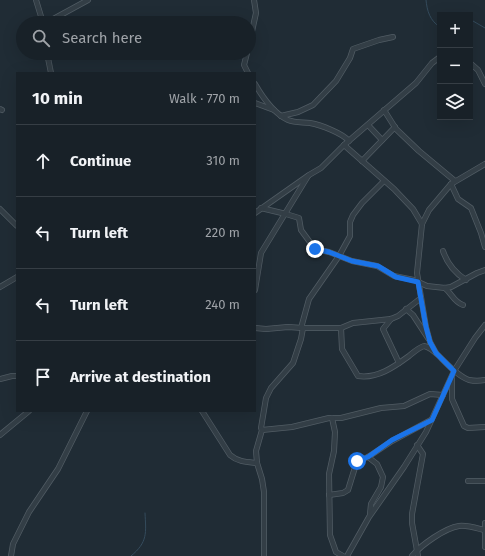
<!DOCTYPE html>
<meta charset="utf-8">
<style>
:root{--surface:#182128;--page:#212930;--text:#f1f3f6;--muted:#9fa3a8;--line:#363e45}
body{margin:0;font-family:"Fira Sans",sans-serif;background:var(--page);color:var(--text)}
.controls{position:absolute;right:12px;top:12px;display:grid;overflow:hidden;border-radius:0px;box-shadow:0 4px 16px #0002}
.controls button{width:36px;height:36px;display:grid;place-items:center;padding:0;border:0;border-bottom:1px solid var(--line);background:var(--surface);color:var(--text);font:20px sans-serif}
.stop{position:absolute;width:12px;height:12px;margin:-9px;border:3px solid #1a73e8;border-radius:50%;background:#fff}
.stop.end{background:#1a73e8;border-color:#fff;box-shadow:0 1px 4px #0008}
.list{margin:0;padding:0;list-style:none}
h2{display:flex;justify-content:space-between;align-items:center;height:52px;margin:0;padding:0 16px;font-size:17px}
h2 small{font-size:13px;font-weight:400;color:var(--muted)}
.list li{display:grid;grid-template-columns:26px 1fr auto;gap:12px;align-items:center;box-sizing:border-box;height:72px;padding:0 16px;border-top:1px solid var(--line)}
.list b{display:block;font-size:15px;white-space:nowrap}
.list em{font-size:13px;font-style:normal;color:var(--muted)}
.icon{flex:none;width:22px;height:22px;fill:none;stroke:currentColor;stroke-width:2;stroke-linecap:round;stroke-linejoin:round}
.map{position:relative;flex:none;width:485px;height:556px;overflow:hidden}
.search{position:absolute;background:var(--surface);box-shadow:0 4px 16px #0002;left:16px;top:16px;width:240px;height:44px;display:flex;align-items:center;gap:10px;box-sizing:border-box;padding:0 14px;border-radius:22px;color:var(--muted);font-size:15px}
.panel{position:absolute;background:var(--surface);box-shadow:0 4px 16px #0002;left:16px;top:72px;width:240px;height:340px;border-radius:0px}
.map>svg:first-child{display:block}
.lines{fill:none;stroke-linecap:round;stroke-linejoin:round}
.stream{stroke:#344b5c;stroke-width:1}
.minor-casing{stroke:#515c64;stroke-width:6}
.minor{stroke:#333e46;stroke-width:4.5}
.route{stroke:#1a73e8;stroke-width:5}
</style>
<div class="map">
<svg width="485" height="556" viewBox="0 0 485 556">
<rect width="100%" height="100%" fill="#202c35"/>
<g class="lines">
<!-- stream -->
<g class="stream">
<path d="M426 0C427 11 430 21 440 27"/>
<path d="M470 22 473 21 485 28"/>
<path d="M131 556C148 542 146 533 145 513"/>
</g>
<defs>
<g id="minor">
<path d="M36 0 43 23"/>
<path d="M46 23 88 0"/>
<path d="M249 45 256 13 254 0"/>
<path d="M47 53 51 73"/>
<path d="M247 53 244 65 248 73"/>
<path d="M470 63 478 70 485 84"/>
<path d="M255 84C263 98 273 113 288 120 295 123 303 122 310 123 321 125 342 133 349 141"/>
<path d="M255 103 274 110"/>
<path d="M0 109 2 110"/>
<path d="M384 110 396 129 419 151 455 181"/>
<path d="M281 116 298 112 313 105 336 81 350 58 353 49 379 40 393 37"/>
<path d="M368 125 382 140"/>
<path d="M344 145 394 189 413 209 422 224 417 273 426 327 430 342 436 353"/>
<path d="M362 161 395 127"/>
<path d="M451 184 458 199 471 208 481 233 485 247"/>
<path d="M261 208 286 214 299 218 301 230 315 249 329 252 352 261 377 266 394 276 414 280 427 286 445 288 451 287 477 273 485 270"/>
<path d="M0 209 17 226"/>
<path d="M255 213 309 175 321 168 344 145 416 83 432 63 440 57"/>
<path d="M422 224 429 210 451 184 485 164"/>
<path d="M443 251C447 263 455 273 466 280"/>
<path d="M0 287 17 277"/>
<path d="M445 288C452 294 454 302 463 305"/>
<path d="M255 290 261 253 308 176"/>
<path d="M406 309 413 315 428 338"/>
<path d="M391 319 383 329 399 363"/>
<path d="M255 328 266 329 288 327 303 328H341L353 323 391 319 398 316 421 298"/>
<path d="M301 328 309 299 339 256 350 236V222L353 215 362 203 384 181"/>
<path d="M303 328 301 339 293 363 271 388 266 398 261 428 262 430 292 427 329 418H341L381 408 404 406 430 394 443 395"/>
<path d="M341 328 342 349 358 376C377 379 394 367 409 356 414 352 418 348 424 346 430 347 435 352 439 356 448 365 458 376 469 380 474 381 480 381 485 380"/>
<path d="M0 379 12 376H17"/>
<path d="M452 379V399L464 426 468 428 485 427"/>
<path d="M202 411 230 455C238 462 247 462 257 463"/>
<path d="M332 418 335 432 334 451 329 474 330 535 336 552 343 556"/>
<path d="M262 430 256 451 257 463 262 479 264 492V556"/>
<path d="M0 435 29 411"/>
<path d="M417 445 423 454 412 514V523L418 556"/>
<path d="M368 457 377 464 383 477 381 487 371 504 370 514"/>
<path d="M468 481H485"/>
<path d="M329 495 343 493 348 490 357 461 368 457 392 441 431 420"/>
<path d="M485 523V547"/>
<path d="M11 556 13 544 29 512 58 469 87 411"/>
<path d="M347 556 369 517 404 467 426 432 454 371 475 338 485 325"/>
<path d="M412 556C421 545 445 528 459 526 467 525 476 528 484 530"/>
</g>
</defs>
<!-- minor casing -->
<use href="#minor" class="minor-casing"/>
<!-- minor -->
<use href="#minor" class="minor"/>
</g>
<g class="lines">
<!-- route -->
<path class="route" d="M315 249 329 252 352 261 378 266 396 277 418 282 426 327 430 342 436 353 454 371 432 420 392 440 368 457 357 461"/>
</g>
</svg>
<div class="controls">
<button>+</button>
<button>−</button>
<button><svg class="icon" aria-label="layers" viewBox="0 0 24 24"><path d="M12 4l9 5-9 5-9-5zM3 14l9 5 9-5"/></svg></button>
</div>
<div class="stop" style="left:357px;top:461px"></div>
<div class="stop end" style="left:315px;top:249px"></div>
<div class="search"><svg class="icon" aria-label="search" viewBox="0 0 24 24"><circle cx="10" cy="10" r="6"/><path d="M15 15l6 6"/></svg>Search here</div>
<section class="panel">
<h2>10 min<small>Walk · 770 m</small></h2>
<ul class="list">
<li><svg class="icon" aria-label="ahead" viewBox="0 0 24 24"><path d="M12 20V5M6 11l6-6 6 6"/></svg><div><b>Continue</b></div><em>310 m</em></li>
<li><svg class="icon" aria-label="left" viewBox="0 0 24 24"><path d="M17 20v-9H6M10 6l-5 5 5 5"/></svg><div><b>Turn left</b></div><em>220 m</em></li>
<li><svg class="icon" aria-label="left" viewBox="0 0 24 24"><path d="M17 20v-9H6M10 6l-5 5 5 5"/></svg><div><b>Turn left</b></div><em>240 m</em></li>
<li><svg class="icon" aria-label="arrive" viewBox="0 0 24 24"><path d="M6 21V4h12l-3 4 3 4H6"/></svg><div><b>Arrive at destination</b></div></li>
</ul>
</section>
</div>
